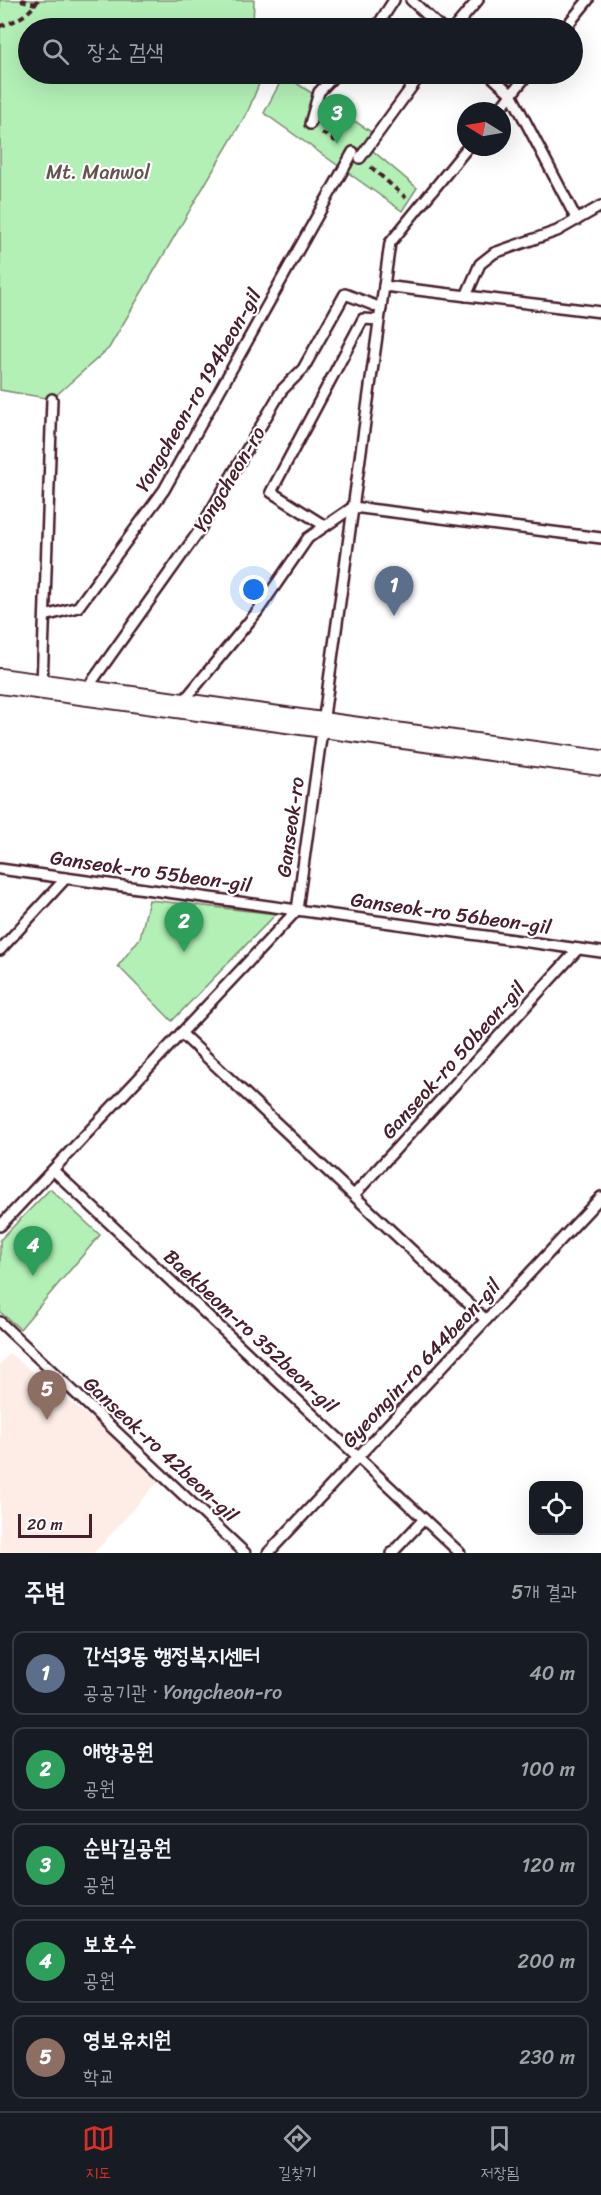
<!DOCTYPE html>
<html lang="ko">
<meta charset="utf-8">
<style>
:root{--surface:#171b24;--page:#242831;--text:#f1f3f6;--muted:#9ea1a6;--line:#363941;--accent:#d93025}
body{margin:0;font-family:Sriracha,"Poor Story",sans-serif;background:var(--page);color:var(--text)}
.controls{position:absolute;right:18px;bottom:18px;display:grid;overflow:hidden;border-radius:12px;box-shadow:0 6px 24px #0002}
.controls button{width:54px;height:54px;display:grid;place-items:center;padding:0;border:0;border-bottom:2px solid var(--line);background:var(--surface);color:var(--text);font:30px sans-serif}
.compass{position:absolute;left:457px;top:102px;width:54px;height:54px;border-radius:50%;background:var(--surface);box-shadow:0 6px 24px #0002;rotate:281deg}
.scale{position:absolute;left:18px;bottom:15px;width:74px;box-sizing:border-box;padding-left:6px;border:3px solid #4a1f2b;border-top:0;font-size:16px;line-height:21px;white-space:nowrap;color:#4a1f2b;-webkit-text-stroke:4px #fff;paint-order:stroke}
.you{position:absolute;left:254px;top:590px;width:21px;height:21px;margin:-15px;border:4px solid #fff;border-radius:50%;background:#1a73e8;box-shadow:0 0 0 9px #1a73e833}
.badge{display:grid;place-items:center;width:39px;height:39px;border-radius:50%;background:var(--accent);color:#fff;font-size:20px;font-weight:700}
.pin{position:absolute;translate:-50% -50px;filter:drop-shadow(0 2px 3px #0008)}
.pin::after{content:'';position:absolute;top:32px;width:21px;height:18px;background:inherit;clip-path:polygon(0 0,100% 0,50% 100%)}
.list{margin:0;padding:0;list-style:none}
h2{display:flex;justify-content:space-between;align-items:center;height:78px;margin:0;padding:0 24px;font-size:26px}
h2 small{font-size:20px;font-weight:400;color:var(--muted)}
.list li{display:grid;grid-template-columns:39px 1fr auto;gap:18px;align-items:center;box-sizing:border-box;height:84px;margin:0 12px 12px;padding:0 12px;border:2px solid var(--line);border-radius:12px}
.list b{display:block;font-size:22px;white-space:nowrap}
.list p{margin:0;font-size:20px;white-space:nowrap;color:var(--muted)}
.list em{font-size:20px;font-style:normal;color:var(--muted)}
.icon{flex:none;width:33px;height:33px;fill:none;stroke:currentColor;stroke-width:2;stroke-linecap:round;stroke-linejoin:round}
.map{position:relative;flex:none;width:601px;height:1553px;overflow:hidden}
.search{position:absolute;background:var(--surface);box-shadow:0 6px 24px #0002;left:18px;right:18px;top:18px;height:66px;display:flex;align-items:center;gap:15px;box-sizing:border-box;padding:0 21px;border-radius:33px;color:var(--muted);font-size:22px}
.sheet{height:558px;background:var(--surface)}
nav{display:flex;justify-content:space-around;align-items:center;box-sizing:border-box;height:84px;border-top:2px solid var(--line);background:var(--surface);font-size:16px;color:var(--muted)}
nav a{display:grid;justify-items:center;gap:3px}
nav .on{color:var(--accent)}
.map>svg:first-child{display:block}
.built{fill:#fdede6}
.green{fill:#b2f0b6;stroke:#7e8870;stroke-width:1.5}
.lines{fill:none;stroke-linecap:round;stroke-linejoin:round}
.service-casing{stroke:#4a1f2b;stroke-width:14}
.tertiary-casing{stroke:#4a1f2b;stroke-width:28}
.path{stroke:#4a1f2b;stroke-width:4;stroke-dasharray:6 4.5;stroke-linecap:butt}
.service{stroke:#fff;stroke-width:9}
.tertiary{stroke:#fff;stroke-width:24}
.labels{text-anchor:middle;stroke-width:4.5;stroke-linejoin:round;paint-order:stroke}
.park-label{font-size:20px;fill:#64534e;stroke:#fff}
.street-label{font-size:20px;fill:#4a1f2b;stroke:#fff}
</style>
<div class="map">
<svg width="601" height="1553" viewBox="0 0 601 1553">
<rect width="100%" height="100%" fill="#fff"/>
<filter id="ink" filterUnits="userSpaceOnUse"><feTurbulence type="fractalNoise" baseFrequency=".0167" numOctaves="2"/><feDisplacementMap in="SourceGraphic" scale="12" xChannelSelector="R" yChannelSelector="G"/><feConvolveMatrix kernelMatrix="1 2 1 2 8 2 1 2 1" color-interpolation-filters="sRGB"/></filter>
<g filter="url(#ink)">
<!-- built -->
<path class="built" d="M9 1353 163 1476 94 1553H0V1365Z"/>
<!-- green -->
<g class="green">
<path d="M0 0H254L253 24 256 28H28V74H263L248 111 109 348 52 399 0 390Z"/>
<path d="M284 75 373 133 366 145 417 188 402 211 264 113Z"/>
<path d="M149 900 276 914 172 1021 118 966 140 938Z"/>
<path d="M50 1189 100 1235 20 1329 0 1312V1240Z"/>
</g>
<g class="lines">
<defs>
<g id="service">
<path d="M411 0 441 28"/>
<path d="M376 28 394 0"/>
<path d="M454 28 478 0"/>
<path d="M565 28 588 0"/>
<path d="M489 74 511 94 577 220"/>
<path d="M498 111 528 74"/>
<path d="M310 124 319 92 336 74"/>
<path d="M360 158 421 74"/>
<path d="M384 286 601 312"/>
<path d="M466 296 480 264 494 253 557 231 601 206"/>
<path d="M325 526 271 492 363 319 379 320"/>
<path d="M45 616 78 607 164 490 353 152"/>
<path d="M42 686 52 399"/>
<path d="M86 690 199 531 282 390 303 369 345 294 381 308"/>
<path d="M182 703 257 612 308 538 353 507 601 538"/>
<path d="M0 869 601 952"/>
<path d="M0 950 66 878"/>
<path d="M181 1033 486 1320"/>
<path d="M53 1170 460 1553"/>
<path d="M354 1195 578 949"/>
<path d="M0 1226 297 910 390 243 468 147"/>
<path d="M0 1322 245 1553"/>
<path d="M268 1553 601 1197"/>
<path d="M392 1553 424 1519"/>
</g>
<path id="tertiary" d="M0 681 601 763"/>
</defs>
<!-- service casing -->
<use href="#service" class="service-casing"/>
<!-- tertiary casing -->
<use href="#tertiary" class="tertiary-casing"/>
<!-- path -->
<g class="path">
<path d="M21 0 36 4"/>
<path d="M0 26C14 23 31 13 38 0"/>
<path d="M322 133 339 143"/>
<path d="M371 167 406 198"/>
</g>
<!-- service -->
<use href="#service" class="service"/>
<!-- tertiary -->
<use href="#tertiary" class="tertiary"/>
</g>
</g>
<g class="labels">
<!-- park labels -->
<g class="park-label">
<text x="98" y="179">Mt. Manwol</text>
</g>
<!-- street labels -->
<g class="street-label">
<text transform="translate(198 390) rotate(-60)" y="7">Yongcheon-ro 194beon-gil</text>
<text transform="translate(229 479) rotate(-59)" y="7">Yongcheon-ro</text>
<text transform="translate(290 827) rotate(-82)" y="7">Ganseok-ro</text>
<text transform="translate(151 871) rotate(8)" y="7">Ganseok-ro 55beon-gil</text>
<text transform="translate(451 913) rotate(8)" y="7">Ganseok-ro 56beon-gil</text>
<text transform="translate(453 1060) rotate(-48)" y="7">Ganseok-ro 50beon-gil</text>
<text transform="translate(251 1331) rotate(43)" y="7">Baekbeom-ro 352beon-gil</text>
<text transform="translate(421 1363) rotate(-47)" y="7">Gyeongin-ro 644beon-gil</text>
<text transform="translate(161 1449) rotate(43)" y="7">Ganseok-ro 42beon-gil</text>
</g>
</g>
</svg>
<div class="controls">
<button><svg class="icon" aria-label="locate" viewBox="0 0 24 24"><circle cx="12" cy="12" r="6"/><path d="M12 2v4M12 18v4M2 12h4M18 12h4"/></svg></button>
</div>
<svg class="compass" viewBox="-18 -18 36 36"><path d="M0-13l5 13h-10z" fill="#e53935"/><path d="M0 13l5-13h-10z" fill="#9ea1a6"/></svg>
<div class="scale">20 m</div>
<div class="you"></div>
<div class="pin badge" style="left:394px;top:616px;background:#5c6f8a">1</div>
<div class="pin badge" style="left:184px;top:952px;background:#2e9e5b">2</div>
<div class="pin badge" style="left:337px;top:144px;background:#2e9e5b">3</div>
<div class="pin badge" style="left:33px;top:1276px;background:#2e9e5b">4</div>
<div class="pin badge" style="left:47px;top:1420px;background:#8d6e63">5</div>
<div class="search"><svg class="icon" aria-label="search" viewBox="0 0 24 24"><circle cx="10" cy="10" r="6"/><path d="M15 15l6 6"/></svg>장소 검색</div>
</div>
<section class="sheet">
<h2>주변<small>5개 결과</small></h2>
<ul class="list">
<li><span class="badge" style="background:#5c6f8a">1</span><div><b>간석3동 행정복지센터</b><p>공공기관 · Yongcheon-ro</p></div><em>40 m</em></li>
<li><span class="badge" style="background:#2e9e5b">2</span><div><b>애향공원</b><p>공원</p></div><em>100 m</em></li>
<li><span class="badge" style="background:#2e9e5b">3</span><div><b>순박길공원</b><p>공원</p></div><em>120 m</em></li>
<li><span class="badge" style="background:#2e9e5b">4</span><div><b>보호수</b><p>공원</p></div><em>200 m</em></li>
<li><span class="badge" style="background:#8d6e63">5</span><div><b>영보유치원</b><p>학교</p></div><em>230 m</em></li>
</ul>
</section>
<nav>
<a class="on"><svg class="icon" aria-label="map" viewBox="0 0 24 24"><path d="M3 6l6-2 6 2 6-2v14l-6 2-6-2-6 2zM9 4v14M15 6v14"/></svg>지도</a>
<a><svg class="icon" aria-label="directions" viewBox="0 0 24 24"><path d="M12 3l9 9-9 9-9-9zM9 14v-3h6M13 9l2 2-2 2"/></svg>길찾기</a>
<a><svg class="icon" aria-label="saved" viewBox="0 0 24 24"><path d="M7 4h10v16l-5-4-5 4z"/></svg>저장됨</a>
</nav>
